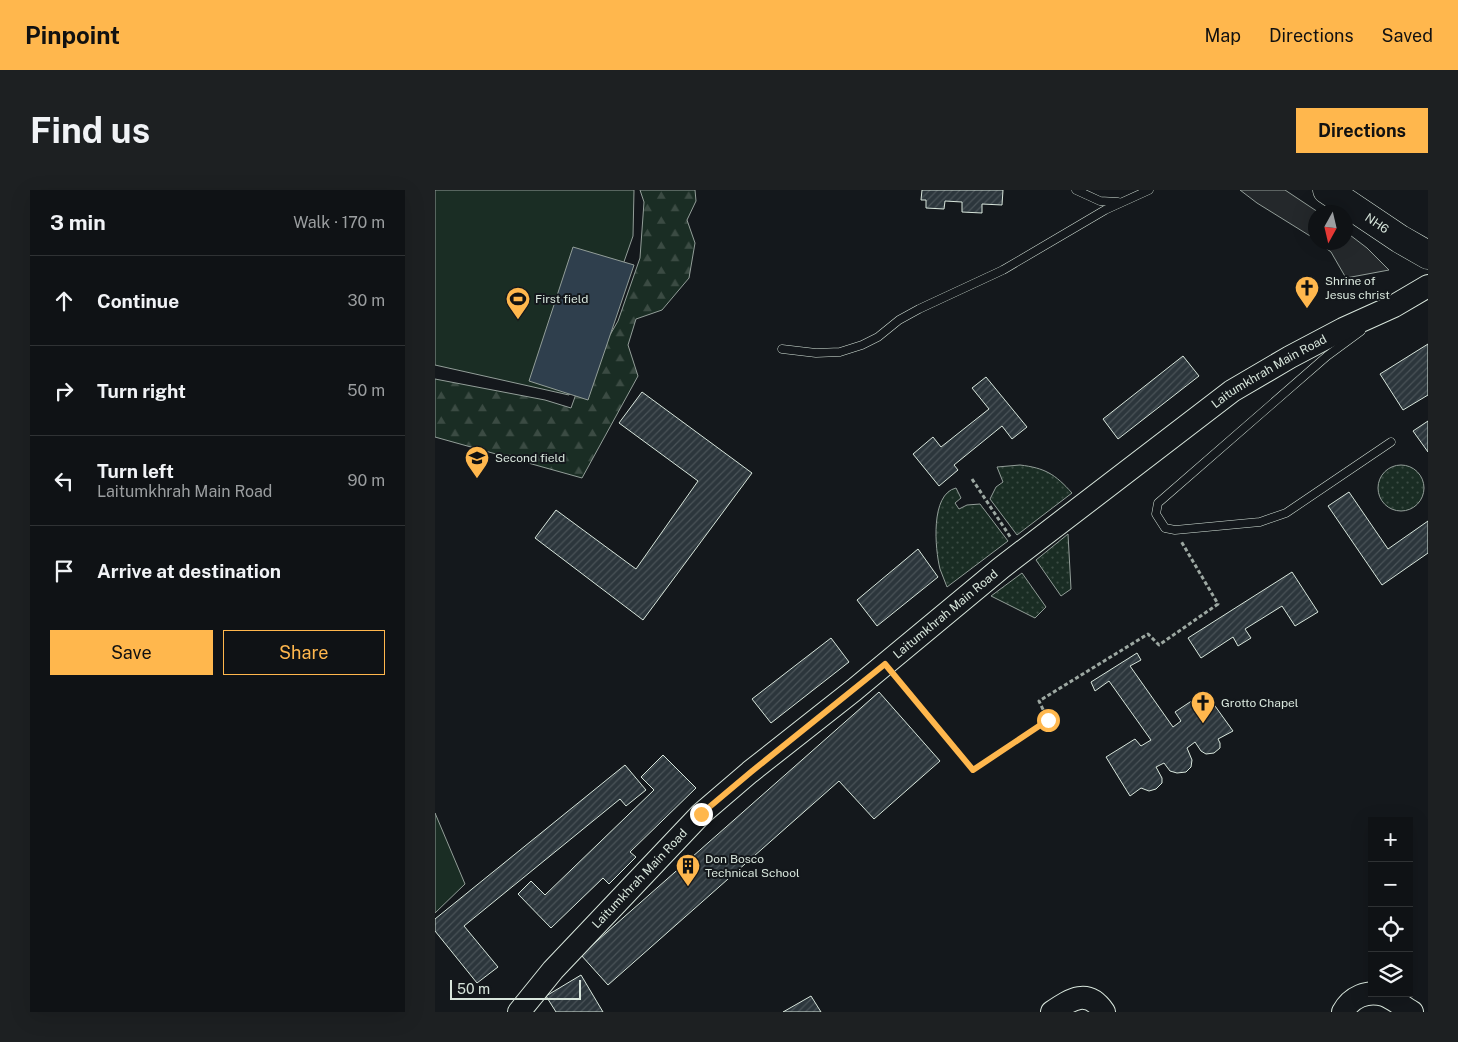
<!DOCTYPE html>
<meta charset="utf-8">
<style>
:root{--surface:#0f1215;--page:#1d2022;--text:#f1f3f6;--muted:#9b9ea0;--line:#2f3234;--accent:#ffb74d}
body{margin:0;font-family:"Public Sans",sans-serif;background:var(--page);color:var(--text)}
.controls{position:absolute;right:15px;bottom:15px;display:grid;overflow:hidden;border-radius:0px;box-shadow:0 5px 20px #0002}
.controls button{width:45px;height:45px;display:grid;place-items:center;padding:0;border:0;border-bottom:1px solid var(--line);background:var(--surface);color:var(--text);font:25px sans-serif}
.compass{position:absolute;left:873px;top:15px;width:45px;height:45px;border-radius:50%;background:var(--surface);box-shadow:0 5px 20px #0002;rotate:188deg}
.scale{position:absolute;left:15px;bottom:12px;width:131px;box-sizing:border-box;padding-left:5px;border:2px solid #d8e6dc;border-top:0;font-size:14px;line-height:18px;white-space:nowrap;color:#d8e6dc;-webkit-text-stroke:4px #14181c;paint-order:stroke}
.stop{position:absolute;width:15px;height:15px;margin:-11px;border:4px solid #ffb74d;border-radius:50%;background:#fff}
.stop.end{background:#ffb74d;border-color:#fff;box-shadow:0 1px 5px #0008}
.list{margin:0;padding:0;list-style:none}
h2{display:flex;justify-content:space-between;align-items:center;height:65px;margin:0;padding:0 20px;font-size:21px}
h2 small{font-size:16px;font-weight:400;color:var(--muted)}
.list li{display:grid;grid-template-columns:32px 1fr auto;gap:15px;align-items:center;box-sizing:border-box;height:90px;padding:0 20px;border-top:1px solid var(--line)}
.list b{display:block;font-size:19px;white-space:nowrap}
.list p{margin:0;font-size:16px;white-space:nowrap;color:var(--muted)}
.list em{font-size:16px;font-style:normal;color:var(--muted)}
.actions{display:flex;gap:10px;padding:15px 20px}
.actions a{flex:1;padding:11px 0;border:1px solid var(--accent);border-radius:0px;text-align:center;font-size:18px;color:var(--accent)}
.actions .main{background:var(--accent);color:#111}
.icon{flex:none;width:28px;height:28px;fill:none;stroke:currentColor;stroke-width:2;stroke-linecap:round;stroke-linejoin:round}
.map{position:relative;flex:none;width:993px;height:822px;overflow:hidden;border-radius:0px}
header{display:flex;align-items:center;gap:30px;box-sizing:border-box;height:70px;padding:0 25px;background:var(--accent);color:#111}
header strong{font-size:24px}
nav{display:flex;gap:28px;margin-inline-start:auto;font-size:18px}
.intro{display:flex;align-items:center;justify-content:space-between;box-sizing:border-box;height:120px;padding:0 30px}
h1{margin:0;font-size:35px}
.button{padding:12px 22px;border-radius:0px;background:var(--accent);color:#111;font-size:18px;font-weight:700}
main{display:flex;gap:30px;padding:0 30px}
aside{flex:1;background:var(--surface);border-radius:0px;box-shadow:0 5px 20px #0002}
.map>svg:first-child{display:block}
.grass{fill:url(#grass-dots);stroke:#939e99}
.forest{fill:url(#forest-firs);stroke:#939e99}
.park{fill:#1a2d24;stroke:#939e99}
.parking{fill:#24282b;stroke:#939e99}
.water{fill:#2f3f4d;stroke:#939e99}
.building{fill:url(#building-hatch);stroke:#d8e6dc}
.lines{fill:none;stroke-linecap:round;stroke-linejoin:round}
.lane-casing{stroke:#d8e6dc;stroke-width:9}
.secondary-casing{stroke:#d8e6dc;stroke-width:24}
.highway-casing{stroke:#d8e6dc;stroke-width:29}
.path{stroke:#9da8a2;stroke-width:3;stroke-dasharray:4 2.5;stroke-linecap:butt}
.lane{stroke:#14181c;stroke-width:8}
.secondary{stroke:#14181c;stroke-width:22}
.highway{stroke:#14181c;stroke-width:28}
.route{stroke:#ffb74d;stroke-width:6}
.labels{text-anchor:middle;stroke-width:4;stroke-linejoin:round;paint-order:stroke}
.street-label{font-size:12px;fill:#d8e6dc;stroke:#14181c}
.poi-label{font-size:12px;fill:#d8e6dc;stroke:#14181c;text-anchor:start}
</style>
<header>
<strong>Pinpoint</strong>
<nav><a>Map</a><a>Directions</a><a>Saved</a></nav>
</header>
<div class="intro"><h1>Find us</h1><a class="button">Directions</a></div>
<main>
<aside>
<h2>3 min<small>Walk · 170 m</small></h2>
<ul class="list">
<li><svg class="icon" aria-label="ahead" viewBox="0 0 24 24"><path d="M12 20V5M6 11l6-6 6 6"/></svg><div><b>Continue</b></div><em>30 m</em></li>
<li><svg class="icon" aria-label="right" viewBox="0 0 24 24"><path d="M7 20v-9h11M14 6l5 5-5 5"/></svg><div><b>Turn right</b></div><em>50 m</em></li>
<li><svg class="icon" aria-label="left" viewBox="0 0 24 24"><path d="M17 20v-9H6M10 6l-5 5 5 5"/></svg><div><b>Turn left</b><p>Laitumkhrah Main Road</p></div><em>90 m</em></li>
<li><svg class="icon" aria-label="arrive" viewBox="0 0 24 24"><path d="M6 21V4h12l-3 4 3 4H6"/></svg><div><b>Arrive at destination</b></div></li>
</ul>
<div class="actions"><a class="main">Save</a><a>Share</a></div>
</aside>
<div class="map">
<svg width="993" height="822" viewBox="0 0 993 822">
<defs>
<pattern id="grass-dots" width="8" height="8" patternUnits="userSpaceOnUse" patternTransform="scale(1.25)"><rect width="8" height="8" fill="#1a2d24"/><path d="M2 2h.1M6 6h.1" fill="none" stroke="#3b4b43" stroke-width="1.8" stroke-linecap="round"/></pattern>
<pattern id="forest-firs" width="22" height="20" patternUnits="userSpaceOnUse" patternTransform="scale(1.25)"><rect width="22" height="20" fill="#1a2d24"/><path d="M5 1l3.5 6h-7zM16 11l3.5 6h-7z" fill="#3b4b43"/></pattern>
<pattern id="building-hatch" width="6" height="6" patternUnits="userSpaceOnUse" patternTransform="scale(1.25)"><rect width="6" height="6" fill="#2c363c"/><path d="M-1 1l2-2M0 6l6-6M5 7l2-2" fill="none" stroke="#4a5358"/></pattern>
</defs>
<rect width="100%" height="100%" fill="#14181c"/>
<!-- grass -->
<g class="grass">
<path d="M585 275C610 278 620 284 637 303L582 345 555 309 561 297 568 292 562 277Z"/>
<circle cx="966" cy="298" r="23"/>
<path d="M521 298 526 308 520 313 524 319 532 315 545 314 573 351 512 397C510 391 507 385 505 379 500 359 495 304 521 298Z"/>
<path d="M633 344 636 399 626 406 601 370Z"/>
<path d="M587 383 611 417 600 428 556 406Z"/>
</g>
<!-- forest -->
<path class="forest" d="M205 0H260L261 11 252 30 260 53 254 88 227 120 201 129 193 155 203 186 147 288 0 247V189L110 210 136 218 141 204 183 131 205 68 209 12Z"/>
<!-- park -->
<g class="park">
<path d="M0 0H199L198 46 184 86 134 205 0 175Z"/>
<path d="M0 623 30 694 0 723Z"/>
</g>
<!-- parking -->
<g class="parking">
<path d="M805 0H850L883 22H881L880 49 822 13Z"/>
<path d="M911 42 932 58 954 80 911 88 896 62 884 53 911 52Z"/>
</g>
<!-- water -->
<path class="water" d="M138 57 199 75 153 210 94 191Z"/>
<!-- building -->
<g class="building">
<path d="M487 0H568L567 15 547 14V23L527 22V12L510 11 509 19 491 18V10H486Z"/>
<path d="M993 154V205L968 220 945 184Z"/>
<path d="M748 166 764 186 683 249 668 229Z"/>
<path d="M551 187 592 237 577 249 567 236 519 275 523 280 504 296 478 264 498 247 506 257 554 219 537 198Z"/>
<path d="M207 202 317 283 208 430 100 348 121 320 201 379 263 291 184 233Z"/>
<path d="M993 231V262L978 241Z"/>
<path d="M914 302 953 359 993 331V363L947 395 893 316Z"/>
<path d="M483 359 503 387 442 436 422 410Z"/>
<path d="M857 382 883 422 860 436 847 416 810 439 816 448 803 456 798 447 766 468 753 448Z"/>
<path d="M396 448 414 472 336 533 317 509Z"/>
<path d="M702 463 706 470 695 476 738 537 746 531 740 522 770 502 798 541 783 549 785 553V558L779 563 771 564 766 561 760 552 752 558 757 570 756 577 751 582 742 583 735 581 729 573 721 577 727 588V593L721 599 714 601 706 598 695 606 671 567 700 549 706 556 716 550 674 491 660 501 656 492Z"/>
<path d="M444 502 505 571 439 629 404 591 173 795 146 765Z"/>
<path d="M228 565 261 598 195 662 201 667 174 694 168 688 116 738 83 704 96 691 110 705 219 600 206 587Z"/>
<path d="M190 575 211 600 191 616 185 609 29 736 63 777 42 793 0 741V729Z"/>
<path d="M146 785 168 822H121L111 806Z"/>
<path d="M376 806 386 822H348Z"/>
</g>
<g class="lines">
<defs>
<g id="lane">
<path d="M641 0 665 11 683 12"/>
<path d="M926 141 892 166 723 313 721 324 730 338 740 340 825 332 851 323 956 252"/>
<path d="M347 159 381 163 405 162 427 155 443 147 464 130 484 119 568 80 670 20 714 0"/>
</g>
<g id="secondary">
<path id="s1" d="M84 822 118 780 266 624 315 582 419 500 566 378 797 201 855 167 908 139 959 116 993 96"/>
<path d="M617 822C636 809 653 798 669 822"/>
<path d="M908 822C916 807 932 800 949 805 958 808 968 817 977 822"/>
</g>
<g id="highway">
<path id="s2" d="M892 0 965 49 993 65"/>
</g>
</defs>
<!-- lane casing -->
<use href="#lane" class="lane-casing"/>
<!-- secondary casing -->
<use href="#secondary" class="secondary-casing"/>
<!-- highway casing -->
<use href="#highway" class="highway-casing"/>
<!-- path -->
<g class="path">
<path d="M537 289 576 348"/>
<path d="M462 488 538 580 613 530 604 511 713 444 724 455 783 414 746 351"/>
</g>
<!-- lane -->
<use href="#lane" class="lane"/>
<!-- secondary -->
<use href="#secondary" class="secondary"/>
<!-- highway -->
<use href="#highway" class="highway"/>
</g>
<g class="lines">
<!-- route -->
<path class="route" d="M266 624 316 582 450 474 538 580 613 530"/>
</g>
<!-- icons -->
<defs>
<symbol id="church-pin" viewBox="-11 -11 22 30"><path d="M0 17L-7.5 6A9.5 9.5 0 1 1 7.5 6Z" fill="#ffb74d" stroke="#14181c"/><path d="M-1.2-6h2.4v3.5h3.3v2.4h-3.3V6h-2.4V-.1h-3.3v-2.4h3.3Z" fill="#111"/></symbol>
<symbol id="stadium-pin" viewBox="-11 -11 22 30"><path d="M0 17L-7.5 6A9.5 9.5 0 1 1 7.5 6Z" fill="#ffb74d" stroke="#14181c"/><path d="M0-5a6.5 5 0 1 0 0 10a6.5 5 0 1 0 0-10ZM-3.5-1.8h7v3.6h-7Z" fill="#111"/></symbol>
<symbol id="school-pin" viewBox="-11 -11 22 30"><path d="M0 17L-7.5 6A9.5 9.5 0 1 1 7.5 6Z" fill="#ffb74d" stroke="#14181c"/><path d="M0-5L7-2L0 1L-7-2ZM-4 1L0 2.5L4 1V4Q0 6-4 4Z" fill="#111"/></symbol>
<symbol id="building-pin" viewBox="-11 -11 22 30"><path d="M0 17L-7.5 6A9.5 9.5 0 1 1 7.5 6Z" fill="#ffb74d" stroke="#14181c"/><path d="M-4-6H4V6H1V3H-1V6H-4ZM-2.5-4.3h1.7v1.8h-1.7ZM.8-4.3h1.7v1.8H.8ZM-2.5-1h1.7V.8h-1.7ZM.8-1h1.7V.8H.8Z" fill="#111"/></symbol>
</defs>
<g fill-rule="evenodd">
<use href="#church-pin" x="858" y="84" width="28" height="38"/>
<use href="#stadium-pin" x="69" y="95" width="28" height="38"/>
<use href="#school-pin" x="28" y="254" width="28" height="38"/>
<use href="#church-pin" x="754" y="499" width="28" height="38"/>
<use href="#building-pin" x="239" y="662" width="28" height="38"/>
</g>
<g class="labels">
<!-- street labels -->
<g class="street-label">
<text dy="4" stroke="none"><textPath href="#s2" startOffset="60">NH6</textPath></text>
<text dy="4" stroke="none"><textPath href="#s1" startOffset="990">Laitumkhrah Main Road</textPath></text>
<text dy="4" stroke="none"><textPath href="#s1" startOffset="585">Laitumkhrah Main Road</textPath></text>
<text dy="4" stroke="none"><textPath href="#s1" startOffset="180">Laitumkhrah Main Road</textPath></text>
</g>
<!-- poi labels -->
<g class="poi-label">
<text x="890" y="95">Shrine of<tspan x="890" dy="14">Jesus christ</tspan></text>
<text x="100" y="113">First field</text>
<text x="60" y="272">Second field</text>
<text x="786" y="517">Grotto Chapel</text>
<text x="270" y="673">Don Bosco<tspan x="270" dy="14">Technical School</tspan></text>
</g>
</g>
</svg>
<div class="controls">
<button>+</button>
<button>−</button>
<button><svg class="icon" aria-label="locate" viewBox="0 0 24 24"><circle cx="12" cy="12" r="6"/><path d="M12 2v4M12 18v4M2 12h4M18 12h4"/></svg></button>
<button><svg class="icon" aria-label="layers" viewBox="0 0 24 24"><path d="M12 4l9 5-9 5-9-5zM3 14l9 5 9-5"/></svg></button>
</div>
<svg class="compass" viewBox="-18 -18 36 36"><path d="M0-13l5 13h-10z" fill="#e53935"/><path d="M0 13l5-13h-10z" fill="#9b9ea0"/></svg>
<div class="scale">50 m</div>
<div class="stop" style="left:613px;top:530px"></div>
<div class="stop end" style="left:266px;top:624px"></div>
</div>
</main>
